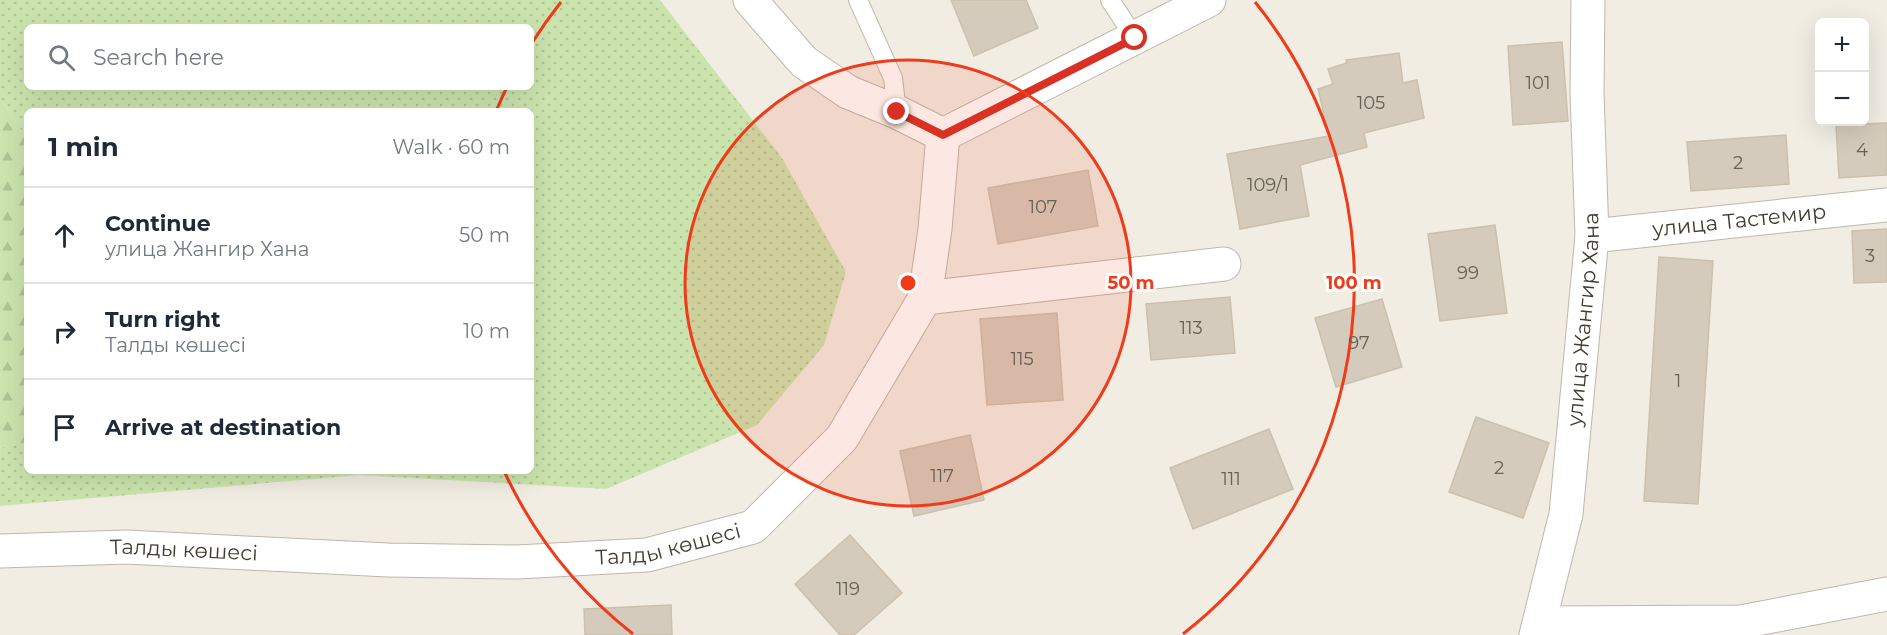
<!DOCTYPE html>
<meta charset="utf-8">
<style>
:root{--surface:#fff;--page:#f6f6f7;--text:#1f2937;--muted:#747a83;--line:#e0e1e3}
body{margin:0;font-family:Montserrat,sans-serif;background:var(--page);color:var(--text)}
.controls{position:absolute;right:18px;top:18px;display:grid;overflow:hidden;border-radius:9px;box-shadow:0 6px 24px #0002}
.controls button{width:54px;height:54px;display:grid;place-items:center;padding:0;border:0;border-bottom:2px solid var(--line);background:var(--surface);color:var(--text);font:30px sans-serif}
.stop{position:absolute;width:18px;height:18px;margin:-14px;border:4px solid #d93025;border-radius:50%;background:#fff}
.stop.end{background:#d93025;border-color:#fff;box-shadow:0 2px 6px #0008}
.list{margin:0;padding:0;list-style:none}
h2{display:flex;justify-content:space-between;align-items:center;height:78px;margin:0;padding:0 24px;font-size:26px}
h2 small{font-size:20px;font-weight:400;color:var(--muted)}
.list li{display:grid;grid-template-columns:39px 1fr auto;gap:18px;align-items:center;box-sizing:border-box;height:96px;padding:0 24px;border-top:2px solid var(--line)}
.list b{display:block;font-size:22px;white-space:nowrap}
.list p{margin:0;font-size:20px;white-space:nowrap;color:var(--muted)}
.list em{font-size:20px;font-style:normal;color:var(--muted)}
.icon{flex:none;width:33px;height:33px;fill:none;stroke:currentColor;stroke-width:2;stroke-linecap:round;stroke-linejoin:round}
.map{position:relative;flex:none;width:1887px;height:635px;overflow:hidden}
.search{position:absolute;background:var(--surface);box-shadow:0 6px 24px #0002;left:24px;top:24px;width:510px;height:66px;display:flex;align-items:center;gap:15px;box-sizing:border-box;padding:0 21px;border-radius:9px;color:var(--muted);font-size:22px}
.panel{position:absolute;background:var(--surface);box-shadow:0 6px 24px #0002;left:24px;top:108px;width:510px;height:366px;border-radius:9px}
.map>svg:first-child{display:block}
.grass{fill:url(#grass-dots);fill-rule:evenodd}
.forest{fill:url(#forest-firs)}
.building{fill:#d5cbbc;stroke:#ccc0ad;stroke-width:1.5}
.lines{fill:none;stroke-linecap:round;stroke-linejoin:round}
.service-casing{stroke:#bfb7aa;stroke-width:20}
.minor-casing{stroke:#bfb7aa;stroke-width:35}
.tertiary-casing{stroke:#bfb7aa;stroke-width:35}
.service{stroke:#fff;stroke-width:18}
.minor{stroke:#fff;stroke-width:33}
.tertiary{stroke:#fff;stroke-width:33}
.route{stroke:#d93025;stroke-width:8}
.ring{fill:none;stroke:#f03b1b;stroke-width:3}
.labels{text-anchor:middle;stroke-width:6;stroke-linejoin:round;paint-order:stroke}
.number-label{font-size:18px;fill:#676056}
.street-label{font-size:21px;fill:#423d34;stroke:#fff}
.centre{fill:#f03b1b;stroke:#fff;stroke-width:3}
.ring-label{font-size:18px;text-anchor:middle;font-weight:bold;fill:#f03b1b;stroke:#fff;stroke-width:6;stroke-linejoin:round;paint-order:stroke}
</style>
<div class="map">
<svg width="1887" height="635" viewBox="0 0 1887 635">
<defs>
<pattern id="grass-dots" width="8" height="8" patternUnits="userSpaceOnUse" patternTransform="scale(1.5)"><rect width="8" height="8" fill="#cbe4ad"/><path d="M2 2h.1M6 6h.1" fill="none" stroke="#b0c495" stroke-width="1.8" stroke-linecap="round"/></pattern>
<pattern id="forest-firs" width="22" height="20" patternUnits="userSpaceOnUse" patternTransform="scale(1.5)"><rect width="22" height="20" fill="#cbe4ad"/><path d="M5 1l3.5 6h-7zM16 11l3.5 6h-7z" fill="#b0c495"/></pattern>
</defs>
<rect width="100%" height="100%" fill="#f1ede3"/>
<!-- grass -->
<path class="grass" d="M0 0H660L782 158 846 272 824 345 757 425 606 489 359 475 0 506V448L27 442V471H531V111H27V139L0 97ZM27 27H531V87H27Z"/>
<!-- forest -->
<path class="forest" d="M0 97 27 139V442L0 448Z"/>
<!-- building -->
<g class="building">
<path d="M951 0H1026L1038 28 974 56Z"/>
<path d="M1562 42 1568 121 1513 125 1508 46Z"/>
<path d="M1399 53 1403 83 1417 80 1424 118 1364 133 1367 147 1300 165 1309 216 1240 229 1227 154 1329 136 1318 89 1333 84 1328 69 1347 63 1346 60Z"/>
<path d="M1887 123V175L1839 178 1836 125Z"/>
<path d="M1786 135 1789 184 1691 191 1687 142Z"/>
<path d="M1088 170 1098 226 998 244 988 188Z"/>
<path d="M1495 225 1507 313 1440 321 1428 234Z"/>
<path d="M1887 229V282L1854 283 1852 231Z"/>
<path d="M1659 257 1713 261 1698 504 1644 501Z"/>
<path d="M1230 297 1235 353 1151 360 1146 304Z"/>
<path d="M1382 299 1402 367 1336 387 1315 318Z"/>
<path d="M1057 313 1063 400 987 405 980 319Z"/>
<path d="M1476 417 1549 443 1523 518 1449 492Z"/>
<path d="M1269 429 1293 489 1193 529 1170 468Z"/>
<path d="M970 435 984 500 914 516 900 451Z"/>
<path d="M850 535 902 593 854 635H840L795 584Z"/>
<path d="M671 605 672 635H585L584 609Z"/>
</g>
<g class="lines">
<defs>
<g id="service">
<path d="M858 0 893 78 897 112"/>
<path d="M1110 0 1135 38"/>
</g>
<g id="minor">
<path id="s1" d="M1592 236 1887 205"/>
<path d="M925 298 1224 264"/>
<path id="s2" d="M0 551 126 547 388 560 517 562 647 555 753 527 842 438 925 298 935 229 943 135"/>
<path d="M1540 623 1741 622 1887 594"/>
</g>
<g id="tertiary">
<path d="M750 0 804 62 848 92 897 112 943 135 1209 0"/>
<path id="s3" d="M1536 635 1566 514 1592 236 1587 92 1588 0"/>
</g>
</defs>
<!-- service casing -->
<use href="#service" class="service-casing"/>
<!-- minor casing -->
<use href="#minor" class="minor-casing"/>
<!-- tertiary casing -->
<use href="#tertiary" class="tertiary-casing"/>
<!-- service -->
<use href="#service" class="service"/>
<!-- minor -->
<use href="#minor" class="minor"/>
<!-- tertiary -->
<use href="#tertiary" class="tertiary"/>
</g>
<g class="lines">
<!-- route -->
<path class="route" d="M897 112 943 135 1135 38"/>
</g>
<!-- distance rings -->
<circle cx="908" cy="283" r="223" fill="#f03b1b" fill-opacity=".12"/>
<g class="ring">
<circle cx="908" cy="283" r="223"/>
<path d="M633 634A446 446 0 0 1 504 471M497 109A446 446 0 0 1 507 87M532 43A446 446 0 0 1 561 2M1255 2A446 446 0 0 1 1183 634"/>
</g>
<g class="labels">
<!-- number labels -->
<g class="number-label">
<text x="1538" y="89">101</text>
<text x="1371" y="109">105</text>
<text x="1862" y="156">4</text>
<text x="1738" y="169">2</text>
<text x="1268" y="191">109/1</text>
<text x="1043" y="213">107</text>
<text x="1870" y="262">3</text>
<text x="1468" y="279">99</text>
<text x="1191" y="334">113</text>
<text x="1359" y="349">97</text>
<text x="1022" y="365">115</text>
<text x="1678" y="387">1</text>
<text x="1499" y="474">2</text>
<text x="942" y="482">117</text>
<text x="1231" y="485">111</text>
<text x="848" y="595">119</text>
</g>
<!-- street labels -->
<g class="street-label">
<text dy="7" stroke="none"><textPath href="#s1" startOffset="148">улица Тастемир</textPath></text>
<text dy="7" stroke="none"><textPath href="#s3" startOffset="320">улица Жангир Хана</textPath></text>
<text dy="7" stroke="none"><textPath href="#s2" startOffset="670">Талды көшесі</textPath></text>
<text dy="7" stroke="none"><textPath href="#s2" startOffset="184">Талды көшесі</textPath></text>
</g>
</g>
<circle cx="908" cy="283" r="9" class="centre"/>
<g class="ring-label">
<text x="1131" y="289">50 m</text>
<text x="1354" y="289">100 m</text>
</g>
</svg>
<div class="controls">
<button>+</button>
<button>−</button>
</div>
<div class="stop" style="left:1135px;top:38px"></div>
<div class="stop end" style="left:897px;top:112px"></div>
<div class="search"><svg class="icon" aria-label="search" viewBox="0 0 24 24"><circle cx="10" cy="10" r="6"/><path d="M15 15l6 6"/></svg>Search here</div>
<section class="panel">
<h2>1 min<small>Walk · 60 m</small></h2>
<ul class="list">
<li><svg class="icon" aria-label="ahead" viewBox="0 0 24 24"><path d="M12 20V5M6 11l6-6 6 6"/></svg><div><b>Continue</b><p>улица Жангир Хана</p></div><em>50 m</em></li>
<li><svg class="icon" aria-label="right" viewBox="0 0 24 24"><path d="M7 20v-9h11M14 6l5 5-5 5"/></svg><div><b>Turn right</b><p>Талды көшесі</p></div><em>10 m</em></li>
<li><svg class="icon" aria-label="arrive" viewBox="0 0 24 24"><path d="M6 21V4h12l-3 4 3 4H6"/></svg><div><b>Arrive at destination</b></div></li>
</ul>
</section>
</div>
